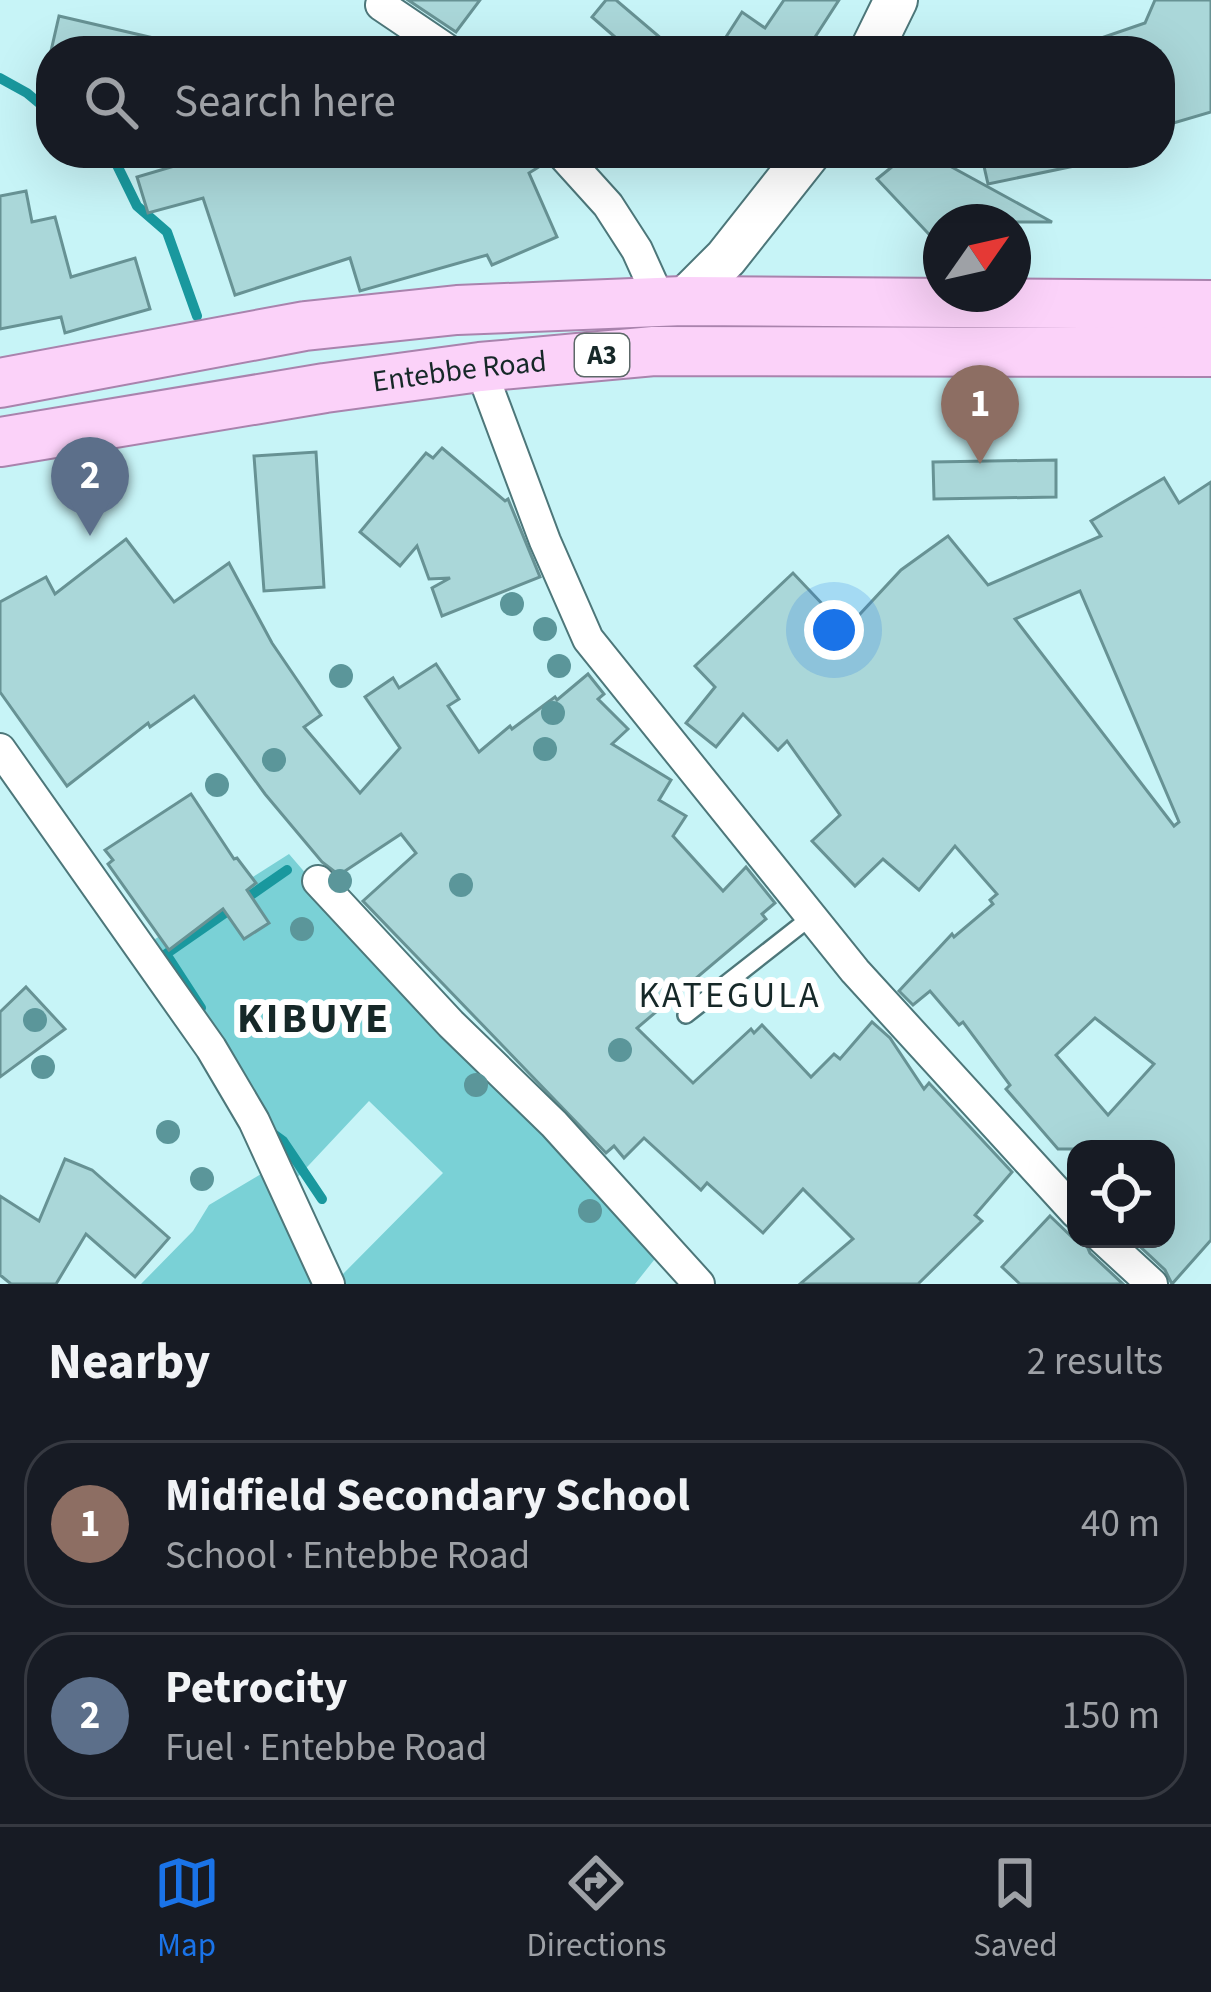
<!DOCTYPE html>
<meta charset="utf-8">
<style>
:root{--surface:#171b24;--page:#242831;--text:#f1f3f6;--muted:#9ea1a6;--line:#363941;--accent:#1a73e8}
body{margin:0;font-family:"Source Sans 3",sans-serif;background:var(--page);color:var(--text)}
.controls{position:absolute;right:36px;bottom:36px;display:grid;overflow:hidden;border-radius:24px;box-shadow:0 12px 48px #0002}
.controls button{width:108px;height:108px;display:grid;place-items:center;padding:0;border:0;border-bottom:3px solid var(--line);background:var(--surface);color:var(--text);font:60px sans-serif}
.compass{position:absolute;left:923px;top:204px;width:108px;height:108px;border-radius:50%;background:var(--surface);box-shadow:0 12px 48px #0002;rotate:56deg}
.you{position:absolute;left:834px;top:630px;width:42px;height:42px;margin:-30px;border:9px solid #fff;border-radius:50%;background:#1a73e8;box-shadow:0 0 0 18px #1a73e833}
.badge{display:grid;place-items:center;width:78px;height:78px;border-radius:50%;background:var(--accent);color:#fff;font-size:39px;font-weight:700}
.pin{position:absolute;translate:-50% -99px;filter:drop-shadow(0 3px 6px #0008)}
.pin::after{content:'';position:absolute;top:63px;width:42px;height:36px;background:inherit;clip-path:polygon(0 0,100% 0,50% 100%)}
.list{margin:0;padding:0;list-style:none}
h2{display:flex;justify-content:space-between;align-items:center;height:156px;margin:0;padding:0 48px;font-size:51px}
h2 small{font-size:39px;font-weight:400;color:var(--muted)}
.list li{display:grid;grid-template-columns:78px 1fr auto;gap:36px;align-items:center;box-sizing:border-box;height:168px;margin:0 24px 24px;padding:0 24px;border:3px solid var(--line);border-radius:48px}
.list b{display:block;font-size:45px;white-space:nowrap}
.list p{margin:0;font-size:39px;white-space:nowrap;color:var(--muted)}
.list em{font-size:39px;font-style:normal;color:var(--muted)}
.icon{flex:none;width:66px;height:66px;fill:none;stroke:currentColor;stroke-width:2;stroke-linecap:round;stroke-linejoin:round}
.map{position:relative;flex:none;width:1211px;height:1284px;overflow:hidden}
.search{position:absolute;background:var(--surface);box-shadow:0 12px 48px #0002;left:36px;right:36px;top:36px;height:132px;display:flex;align-items:center;gap:30px;box-sizing:border-box;padding:0 42px;border-radius:48px;color:var(--muted);font-size:45px}
.sheet{height:540px;background:var(--surface)}
nav{display:flex;justify-content:space-around;align-items:center;box-sizing:border-box;height:168px;border-top:3px solid var(--line);background:var(--surface);font-size:33px;color:var(--muted)}
nav a{display:grid;justify-items:center;gap:6px}
nav .on{color:var(--accent)}
.map>svg:first-child{display:block}
.green{fill:#7ad1d6}
.lines{fill:none;stroke-linecap:round;stroke-linejoin:round}
.stream{stroke:#19989e;stroke-width:10}
.building{fill:#aad7d9;stroke:#679294;stroke-width:3;fill-rule:evenodd}
.lane-casing{stroke:#4d777a;stroke-width:20}
.street-casing{stroke:#4d777a;stroke-width:34}
.secondary-casing{stroke:#4d777a;stroke-width:46}
.primary-casing{stroke:#a983ad;stroke-width:52}
.lane{stroke:#fff;stroke-width:15}
.street{stroke:#fff;stroke-width:30}
.secondary{stroke:#fff;stroke-width:42}
.primary{stroke:#fbd2f9;stroke-width:48}
.tree{fill:#5b969a}
.labels{text-anchor:middle;stroke-width:12;stroke-linejoin:round;paint-order:stroke}
.shield{fill:#fff;stroke:#5c6868;stroke-width:3}
.shield-label{font-size:27px;font-weight:bold;fill:#162828}
.street-label{font-size:30px;fill:#162828;stroke:#fff}
.quarter-label{font-size:36px;letter-spacing:3px;fill:#162828;stroke:#fff}
.district-label{font-size:42px;font-weight:bold;letter-spacing:3px;fill:#162828;stroke:#fff}
</style>
<div class="map">
<svg width="1211" height="1284" viewBox="0 0 1211 1284">
<rect width="100%" height="100%" fill="#c7f4f7"/>
<!-- green -->
<g class="green">
<path d="M289 854 418 1004 517 1103 658 1255 635 1284H343L339 1278 443 1173 369 1101 294 1181 152 941Z"/>
<path d="M261 1174 318 1284H141L193 1231 209 1205Z"/>
</g>
<g class="lines">
<!-- stream -->
<g class="stream">
<path d="M0 78 27 93 51 113"/>
<path d="M102 153 114 159 137 206 167 232 197 316"/>
<path d="M70 154 71 153"/>
<path d="M114 159C132 149 150 161 168 153"/>
<path d="M201 1008 166 954 287 870"/>
<path d="M268 1130 283 1141 322 1199"/>
</g>
</g>
<!-- building -->
<g class="building">
<path d="M408 0H480L456 32Z"/>
<path d="M606 0H616L676 51H631L592 17Z"/>
<path d="M784 0H839L806 51H717L742 12 765 28Z"/>
<path d="M1155 0H1211V112L1160 127V51H1076L1075 47 1145 23Z"/>
<path d="M59 16 162 40 161 51H51Z"/>
<path d="M184 153H542L545 163 529 173 557 237 492 265 487 255 360 291 350 258 235 295 203 198 148 213 137 177 188 162Z"/>
<path d="M909 153H926L1052 222H941V247L877 179Z"/>
<path d="M981 153H1077L1079 165 988 184Z"/>
<path d="M26 191 32 222 55 217 71 277 135 258 150 309 65 333 61 317 0 329V196Z"/>
<path d="M442 448 505 501 508 499 540 577 442 616 432 588 450 578 429 579 417 546 400 566 360 532 426 453 433 458Z"/>
<path d="M316 452 324 587 264 591 254 456Z"/>
<path d="M1056 460V497L934 499 933 462Z"/>
<path d="M1164 478 1179 503 1211 482V1240L1172 1284 1165 1270 1132 1239H1166V1149H1058L1006 1089 1010 1085 963 1022 959 1025 930 991 913 1005 899 991 952 934 954 937 993 904 990 900 997 894 955 846 919 890 883 859 855 886 812 841 840 815 787 741 778 750 743 714 716 747 686 723 715 687 695 666 793 573 846 629 901 570 948 536 988 585 1101 536 1091 521ZM1080 591 1179 822 1174 826 1015 619ZM1095 1018 1154 1064 1108 1115 1056 1055Z"/>
<path d="M126 539 174 602 229 563 272 643 321 715 304 727 360 793 400 748 365 697 393 678 399 688 436 664 459 699 448 706 479 752 510 726 512 729 555 697 557 700 588 674 604 694 598 699 628 729 612 744 671 780 659 800 686 816 673 836 723 891 746 867 775 903 762 914 766 919 637 1028 693 1083 751 1029 754 1033 762 1025 811 1077 834 1054 840 1059 872 1022 890 1038 924 1089 929 1083 1012 1172 975 1215 982 1221 918 1284H800L853 1239 803 1189 763 1233 707 1183 701 1190 644 1138 624 1158 614 1146 606 1153 363 901 416 853 401 834 339 875 322 862 265 794 194 696 150 727 148 723 67 786 0 692V602L46 577 55 594Z"/>
<path d="M191 794 234 859 237 858 256 883 247 890 269 923 244 939 223 909 169 950 108 864 113 860 105 850Z"/>
<path d="M26 987 65 1029 0 1077V1012Z"/>
<path d="M65 1159 92 1170 169 1238 135 1277 86 1234 56 1284H11L0 1275V1196L39 1221Z"/>
<path d="M1050 1216 1074 1239H1084L1090 1253 1123 1284H1020L1002 1267Z"/>
</g>
<g class="lines">
<defs>
<path id="lane" d="M686 1015 811 917"/>
<g id="street">
<path d="M381 5 449 51"/>
<path d="M561 153 608 205 637 250 661 303"/>
<path d="M480 367 545 541 588 639 855 971 1076 1213"/>
<path d="M0 749 211 1048 254 1121 329 1284"/>
<path d="M318 881 451 1024 554 1124 699 1284"/>
<path d="M1103 1239 1152 1284"/>
</g>
<g id="secondary">
<path d="M871 51 896 0"/>
<path d="M683 301 726 258 809 153"/>
</g>
<g id="primary">
<path d="M0 383 305 326 457 310 683 301 1211 305"/>
<path id="s1" d="M0 442 325 388 480 367 654 351 1211 352"/>
</g>
</defs>
<!-- lane casing -->
<use href="#lane" class="lane-casing"/>
<!-- street casing -->
<use href="#street" class="street-casing"/>
<!-- secondary casing -->
<use href="#secondary" class="secondary-casing"/>
<!-- primary casing -->
<use href="#primary" class="primary-casing"/>
<!-- lane -->
<use href="#lane" class="lane"/>
<!-- street -->
<use href="#street" class="street"/>
<!-- secondary -->
<use href="#secondary" class="secondary"/>
<!-- primary -->
<use href="#primary" class="primary"/>
</g>
<!-- trees -->
<g class="tree">
<circle cx="512" cy="604" r="12"/>
<circle cx="545" cy="629" r="12"/>
<circle cx="559" cy="666" r="12"/>
<circle cx="341" cy="676" r="12"/>
<circle cx="553" cy="713" r="12"/>
<circle cx="545" cy="749" r="12"/>
<circle cx="274" cy="760" r="12"/>
<circle cx="217" cy="785" r="12"/>
<circle cx="340" cy="881" r="12"/>
<circle cx="461" cy="885" r="12"/>
<circle cx="302" cy="929" r="12"/>
<circle cx="35" cy="1020" r="12"/>
<circle cx="620" cy="1050" r="12"/>
<circle cx="43" cy="1067" r="12"/>
<circle cx="476" cy="1085" r="12"/>
<circle cx="168" cy="1132" r="12"/>
<circle cx="202" cy="1179" r="12"/>
<circle cx="590" cy="1211" r="12"/>
</g>
<g class="labels">
<!-- shield labels -->
<rect class="shield" x="575" y="334" width="54" height="42" rx="9"/>
<g class="shield-label">
<text x="602" y="364">A3</text>
</g>
<!-- street labels -->
<g class="street-label">
<text dy="10" stroke="none"><textPath href="#s1" startOffset="465">Entebbe Road</textPath></text>
</g>
<!-- quarter labels -->
<g class="quarter-label">
<text x="730" y="1007">KATEGULA</text>
</g>
<!-- district labels -->
<g class="district-label">
<text x="314" y="1032">KIBUYE</text>
</g>
</g>
</svg>
<div class="controls">
<button><svg class="icon" aria-label="locate" viewBox="0 0 24 24"><circle cx="12" cy="12" r="6"/><path d="M12 2v4M12 18v4M2 12h4M18 12h4"/></svg></button>
</div>
<svg class="compass" viewBox="-18 -18 36 36"><path d="M0-13l5 13h-10z" fill="#e53935"/><path d="M0 13l5-13h-10z" fill="#9ea1a6"/></svg>
<div class="you"></div>
<div class="pin badge" style="left:980px;top:464px;background:#8d6e63">1</div>
<div class="pin badge" style="left:90px;top:536px;background:#5c6f8a">2</div>
<div class="search"><svg class="icon" aria-label="search" viewBox="0 0 24 24"><circle cx="10" cy="10" r="6"/><path d="M15 15l6 6"/></svg>Search here</div>
</div>
<section class="sheet">
<h2>Nearby<small>2 results</small></h2>
<ul class="list">
<li><span class="badge" style="background:#8d6e63">1</span><div><b>Midfield Secondary School</b><p>School · Entebbe Road</p></div><em>40 m</em></li>
<li><span class="badge" style="background:#5c6f8a">2</span><div><b>Petrocity</b><p>Fuel · Entebbe Road</p></div><em>150 m</em></li>
</ul>
</section>
<nav>
<a class="on"><svg class="icon" aria-label="map" viewBox="0 0 24 24"><path d="M3 6l6-2 6 2 6-2v14l-6 2-6-2-6 2zM9 4v14M15 6v14"/></svg>Map</a>
<a><svg class="icon" aria-label="directions" viewBox="0 0 24 24"><path d="M12 3l9 9-9 9-9-9zM9 14v-3h6M13 9l2 2-2 2"/></svg>Directions</a>
<a><svg class="icon" aria-label="saved" viewBox="0 0 24 24"><path d="M7 4h10v16l-5-4-5 4z"/></svg>Saved</a>
</nav>
